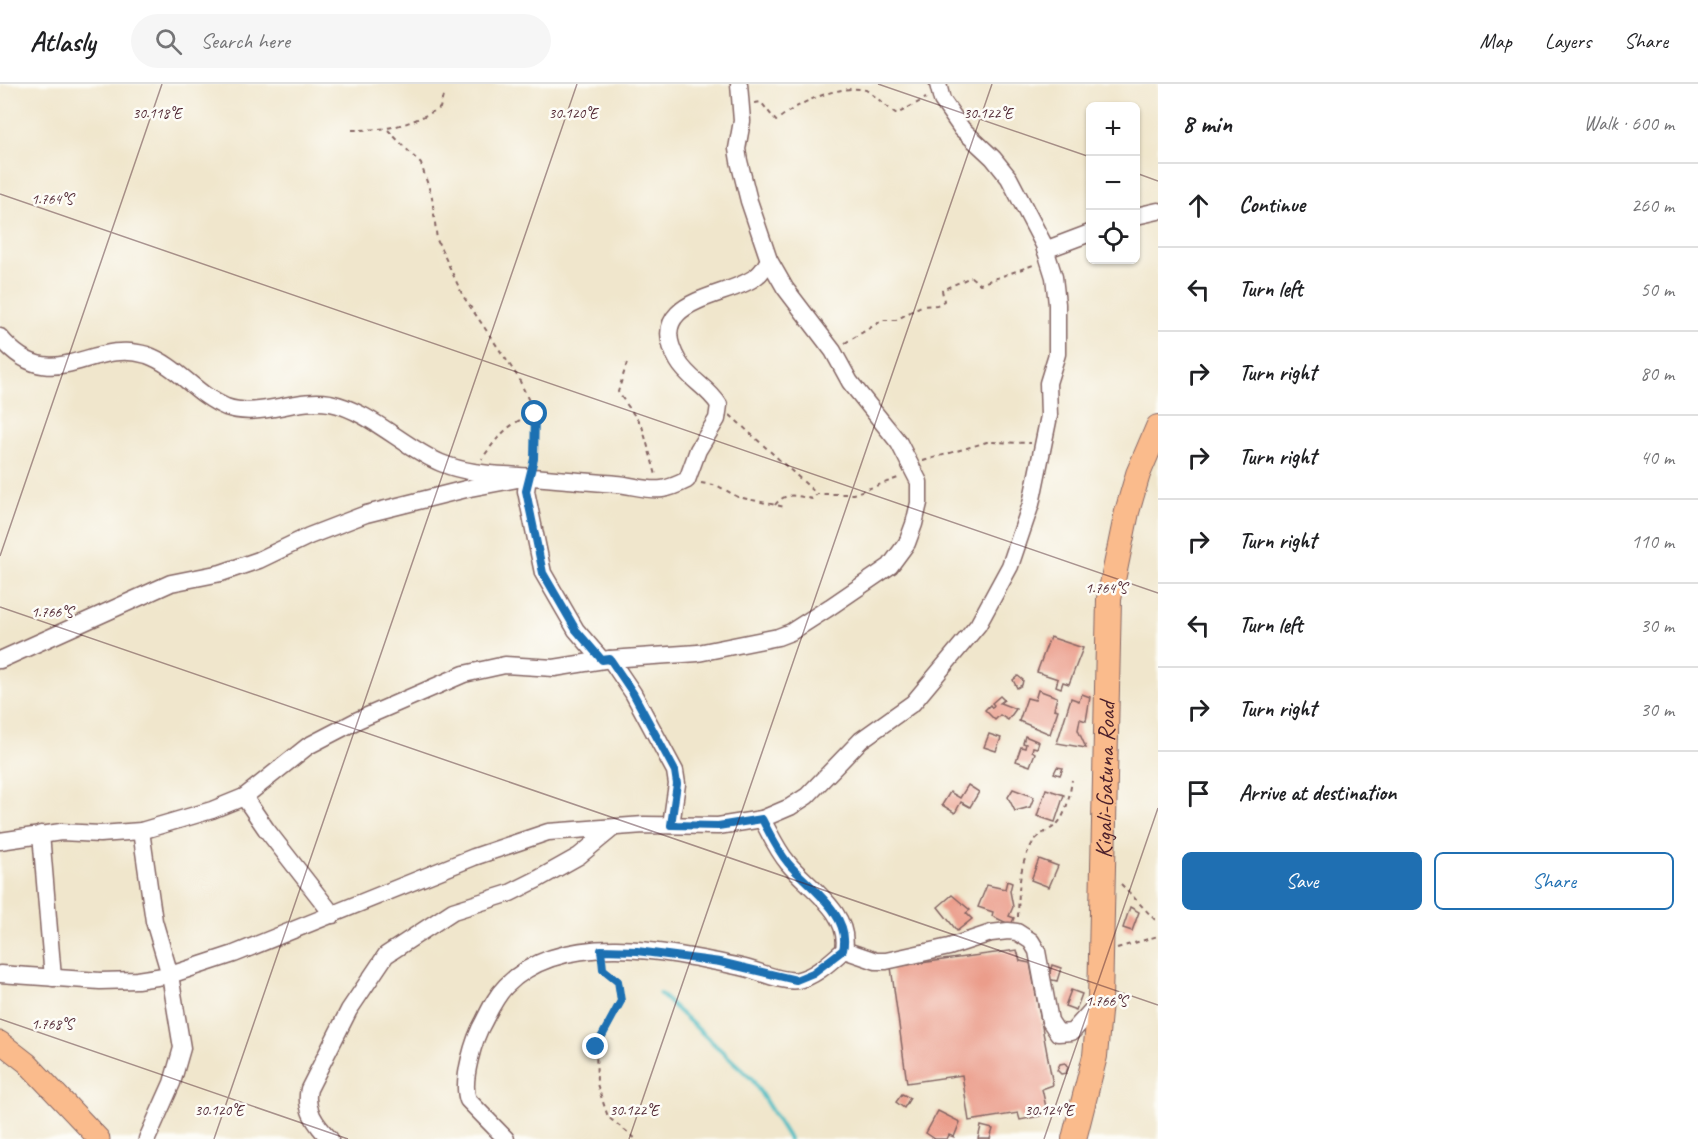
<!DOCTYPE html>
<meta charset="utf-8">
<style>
:root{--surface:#fff;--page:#f6f6f6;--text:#202124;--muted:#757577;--line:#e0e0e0;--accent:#1f6fb2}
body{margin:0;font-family:Caveat,sans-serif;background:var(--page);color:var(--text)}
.controls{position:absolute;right:18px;top:18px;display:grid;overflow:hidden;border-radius:9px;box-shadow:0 2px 4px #0004}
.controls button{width:54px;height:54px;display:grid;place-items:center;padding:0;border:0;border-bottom:2px solid var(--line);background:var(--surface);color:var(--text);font:30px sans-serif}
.stop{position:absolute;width:18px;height:18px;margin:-14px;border:4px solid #1f6fb2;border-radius:50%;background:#fff}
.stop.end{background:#1f6fb2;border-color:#fff;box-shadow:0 2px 6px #0008}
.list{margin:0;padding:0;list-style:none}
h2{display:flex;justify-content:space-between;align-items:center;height:78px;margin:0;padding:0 24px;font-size:26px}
h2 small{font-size:20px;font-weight:400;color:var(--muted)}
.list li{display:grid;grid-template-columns:39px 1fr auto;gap:18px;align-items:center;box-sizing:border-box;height:84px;padding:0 24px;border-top:2px solid var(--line)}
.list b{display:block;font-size:22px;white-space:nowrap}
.list em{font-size:20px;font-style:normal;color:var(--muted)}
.actions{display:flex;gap:12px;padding:18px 24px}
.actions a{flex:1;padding:14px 0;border:2px solid var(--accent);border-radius:9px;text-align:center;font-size:21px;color:var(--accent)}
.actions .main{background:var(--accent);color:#fff}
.icon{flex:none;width:33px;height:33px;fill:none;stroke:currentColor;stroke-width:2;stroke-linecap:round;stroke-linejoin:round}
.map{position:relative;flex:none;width:1158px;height:1055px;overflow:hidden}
header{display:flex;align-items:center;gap:36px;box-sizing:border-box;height:84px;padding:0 30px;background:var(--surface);border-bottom:2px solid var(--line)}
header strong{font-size:28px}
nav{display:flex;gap:33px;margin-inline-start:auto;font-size:21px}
.search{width:420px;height:54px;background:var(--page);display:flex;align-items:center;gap:15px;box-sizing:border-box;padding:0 21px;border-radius:33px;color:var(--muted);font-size:22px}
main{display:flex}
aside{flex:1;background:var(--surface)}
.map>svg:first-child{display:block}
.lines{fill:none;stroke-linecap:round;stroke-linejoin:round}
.stream{stroke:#4dbcc2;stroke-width:4}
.building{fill:#eb9d8b}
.minor-casing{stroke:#846563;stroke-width:19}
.major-casing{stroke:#846563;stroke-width:23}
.highway-casing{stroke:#846563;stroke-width:26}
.path{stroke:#846563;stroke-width:2;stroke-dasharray:4.5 4.5;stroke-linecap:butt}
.minor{stroke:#fff;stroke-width:16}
.major{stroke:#fabb8c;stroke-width:21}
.highway{stroke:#fabb8c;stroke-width:24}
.route{stroke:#1f6fb2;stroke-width:8}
.ticks{fill:none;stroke:#4a1f2b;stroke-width:1.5;stroke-opacity:0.45}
.labels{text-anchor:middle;stroke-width:5;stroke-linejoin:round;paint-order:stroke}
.street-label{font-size:24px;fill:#4a1f2b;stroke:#fdfcf7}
.ticks-label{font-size:15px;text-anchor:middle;fill:#4a1f2b;stroke:#fdfcf7;stroke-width:5;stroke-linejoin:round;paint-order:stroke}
</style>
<header>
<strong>Atlasly</strong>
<div class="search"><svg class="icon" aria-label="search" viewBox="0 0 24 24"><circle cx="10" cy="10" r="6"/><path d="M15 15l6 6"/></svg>Search here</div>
<nav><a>Map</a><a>Layers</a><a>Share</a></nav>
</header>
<main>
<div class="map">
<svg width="1158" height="1055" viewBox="0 0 1158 1055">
<rect width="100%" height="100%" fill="#fdfcf7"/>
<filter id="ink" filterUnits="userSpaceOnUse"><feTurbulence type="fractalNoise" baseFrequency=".0167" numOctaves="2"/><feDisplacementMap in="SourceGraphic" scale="12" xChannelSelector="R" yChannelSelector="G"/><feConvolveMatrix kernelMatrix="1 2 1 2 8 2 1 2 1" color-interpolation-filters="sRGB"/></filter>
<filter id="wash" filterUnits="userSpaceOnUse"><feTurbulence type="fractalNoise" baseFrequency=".008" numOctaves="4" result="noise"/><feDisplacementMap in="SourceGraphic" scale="24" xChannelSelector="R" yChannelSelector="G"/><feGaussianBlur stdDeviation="1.35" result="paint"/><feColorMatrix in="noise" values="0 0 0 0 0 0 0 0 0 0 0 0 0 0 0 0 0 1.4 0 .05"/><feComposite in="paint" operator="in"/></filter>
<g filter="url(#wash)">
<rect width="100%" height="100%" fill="#f0e6cc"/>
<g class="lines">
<!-- stream -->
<path class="stream" d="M660 910 752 995 789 1055"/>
</g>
<g id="blocks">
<!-- building -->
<g class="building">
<path d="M1050 553 1083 564 1069 600 1063 598 1061 604 1056 602 1058 595 1037 588Z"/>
<path d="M1018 592 1023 596 1022 601 1017 604 1013 596Z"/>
<path d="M1038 606 1057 613 1054 625 1058 626 1050 650 1019 637 1027 614 1035 616Z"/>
<path d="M1082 610 1090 613 1086 637 1080 635 1078 646 1086 664 1057 659 1071 614 1079 617Z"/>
<path d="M1000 612 1004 616 1000 619 1016 625 1008 636 1000 631 995 636 985 626 990 621 992 624 994 621 992 619Z"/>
<path d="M989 650 1001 654 996 667 984 663Z"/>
<path d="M1025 652 1039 658 1037 664 1033 663 1032 667 1035 669 1030 682 1016 677 1021 663 1025 664 1026 660 1023 659Z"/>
<path d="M1057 683 1063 684 1060 691 1054 689Z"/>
<path d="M968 701 979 708 970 723 961 718 955 729 942 721 950 708 960 714Z"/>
<path d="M1013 705 1034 713 1030 723 1015 727 1008 713Z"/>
<path d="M1046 705 1064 711 1055 738 1037 732Z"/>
<path d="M1039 775 1058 782 1049 803 1031 796Z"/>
<path d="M1007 797 1012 799 1010 807 1013 823 1009 832 1014 834 1011 841 992 832 993 828 978 823 987 801 1005 805Z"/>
<path d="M952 811 970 826 966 829 972 835 957 847 938 823Z"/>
<path d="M1130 823 1139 828 1132 847 1123 844Z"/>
<path d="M1017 866 1020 877 1030 879 1053 1001 1042 1005 1046 1023 1040 1032 1020 1036 1018 1029 969 1037 962 991 907 999 891 883Z"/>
<path d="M1052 881 1061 884 1057 897 1048 895Z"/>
<path d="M1071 906 1082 910 1076 926 1065 922Z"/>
<path d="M1065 979 1068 983 1066 989 1061 990 1057 986 1060 980Z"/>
<path d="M902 1010 910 1014 904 1024 896 1018Z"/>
<path d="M938 1027 960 1038 954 1053 949 1051 947 1055H935L926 1049Z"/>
<path d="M981 1042 993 1045 990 1055H978Z"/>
</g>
</g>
</g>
<g filter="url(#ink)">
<use href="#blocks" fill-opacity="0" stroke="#846563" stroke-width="1.5"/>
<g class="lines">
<defs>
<g id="minor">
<path d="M1136 132 1158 127"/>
<path d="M1045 166 1090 149"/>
<path d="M0 253C52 316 90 253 147 271 178 282 196 311 226 323 259 335 296 313 330 319 370 327 406 365 441 379 470 391 500 390 531 393 559 395 588 398 617 400 631 401 648 407 662 405 671 404 679 400 687 396L698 366 717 335 719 321C708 303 688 295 678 277 641 212 731 215 758 191 763 187 766 181 769 176"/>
<path d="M610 575 633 609 675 687 677 700 671 741"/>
<path d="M0 576 171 499 221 489 259 476 309 452 366 430 470 404 528 393 526 407 543 489 576 546 602 576"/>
<path d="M244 713 266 745 333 831"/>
<path d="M141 747 154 837 170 891 182 964 172 999 147 1055"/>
<path d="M41 750 53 894"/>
<path d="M0 757 61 748 100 750 141 747 212 726 244 713 308 662 358 636 464 590 505 581 554 584 610 575 698 569 778 553 791 548 830 523 890 482 907 459 914 440 919 419V398L899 359 850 298 833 267 785 204 769 176 749 117 739 77 737 65 742 37 739 0"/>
<path d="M844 866 876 877H886L949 863 991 849 1008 847 1017 848 1031 857 1037 867 1050 937 1058 949 1072 948 1100 917"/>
<path d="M0 890 100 897 137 896 170 891 234 870 474 773 548 748 644 741 718 742 762 735 790 723 807 712 861 656 913 619 978 541 1010 482 1031 420 1049 332 1048 299 1057 270V220L1054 193 1044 161 1009 94 993 74 962 45 942 16 938 0"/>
<path d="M330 1055C316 1041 304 1025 309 1005L349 926 386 871 453 827 510 809 538 795 579 772 613 744"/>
<path d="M506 1055 468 1016C461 997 474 954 484 937 490 925 496 912 506 902 563 844 670 868 741 883 757 886 782 899 798 896 815 893 831 877 844 866 851 828 808 804 788 779 777 766 770 750 762 735"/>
</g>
<path id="major" d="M0 958 27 979 99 1055"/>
<g id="highway">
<path id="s1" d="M1074 1055 1095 972 1100 917 1109 515 1127 428 1138 390 1158 343"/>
</g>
</defs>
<!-- minor casing -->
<use href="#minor" class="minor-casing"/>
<!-- major casing -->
<use href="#major" class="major-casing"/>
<!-- highway casing -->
<use href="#highway" class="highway-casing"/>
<!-- path -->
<g class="path">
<path d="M755 19 761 18 776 37C797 19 838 0 866 6 877 13 886 23 897 30L926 14"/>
<path d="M352 46C391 46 406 42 440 24L443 12"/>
<path d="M388 46 421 80 432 113 437 156 463 212 518 293 535 330C509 338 497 353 482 375"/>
<path d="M845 259 883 236H896L921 222 937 221 944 217 942 206 971 193 980 200 1036 180"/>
<path d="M627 279 618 308 642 342 656 391"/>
<path d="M730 331 817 410"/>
<path d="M923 377 987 358 1031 359"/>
<path d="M533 378 535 330"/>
<path d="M701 399 718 402 738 413 785 423"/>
<path d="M775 421C786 407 796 412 812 415L817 410H853L901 393"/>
<path d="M1121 800 1158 839"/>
<path d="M1018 833C1019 808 1018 783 1032 760 1039 748 1049 748 1057 740 1067 730 1070 709 1072 696"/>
<path d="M1117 864 1158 852"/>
<path d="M602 880 603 885 618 897 621 917 596 963 597 1000 608 1033 636 1055"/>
</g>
<!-- minor -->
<use href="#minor" class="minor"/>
<!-- major -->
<use href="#major" class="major"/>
<!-- highway -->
<use href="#highway" class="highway"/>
</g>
</g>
<g class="lines" filter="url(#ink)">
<!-- route -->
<path class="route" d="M535 330 534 375 526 407 543 489 576 546 602 576 610 575 633 609 675 687 677 700 671 741 718 742 762 735C770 750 777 766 788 779 807 802 852 830 843 866L813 889 796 896 720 878 637 867 601 866 603 885 618 897 621 917 596 963"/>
</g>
<!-- ticks -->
<path class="ticks" d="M878 0 1090 73M1136 89 1158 97M0 110 1158 509M0 472 162 0M0 523 1158 921M0 935 348 1055M214 1055 577 0M629 1055 992 0M1044 1055 1158 724"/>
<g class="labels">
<!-- street labels -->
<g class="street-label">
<text dy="8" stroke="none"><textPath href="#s1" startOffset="362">Kigali-Gatuna Road</textPath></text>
</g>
</g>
<g class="ticks-label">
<text x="157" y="34">30.118°E</text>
<text x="573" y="34">30.120°E</text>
<text x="988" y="34">30.122°E</text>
<text x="52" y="120">1.764°S</text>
<text x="1106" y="509">1.764°S</text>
<text x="52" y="533">1.766°S</text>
<text x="1106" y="922">1.766°S</text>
<text x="52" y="945">1.768°S</text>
<text x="219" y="1031">30.120°E</text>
<text x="634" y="1031">30.122°E</text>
<text x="1049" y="1031">30.124°E</text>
</g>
</svg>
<div class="controls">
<button>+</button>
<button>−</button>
<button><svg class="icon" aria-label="locate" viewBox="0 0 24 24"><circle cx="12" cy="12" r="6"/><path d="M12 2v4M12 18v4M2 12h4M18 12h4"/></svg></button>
</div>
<div class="stop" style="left:535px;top:330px"></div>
<div class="stop end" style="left:596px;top:963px"></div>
</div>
<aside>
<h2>8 min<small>Walk · 600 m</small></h2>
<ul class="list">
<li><svg class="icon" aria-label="ahead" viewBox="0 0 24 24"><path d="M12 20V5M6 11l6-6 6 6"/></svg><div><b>Continue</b></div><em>260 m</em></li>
<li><svg class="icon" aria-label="left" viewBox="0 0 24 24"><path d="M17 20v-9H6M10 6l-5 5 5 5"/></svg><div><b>Turn left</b></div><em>50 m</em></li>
<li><svg class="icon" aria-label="right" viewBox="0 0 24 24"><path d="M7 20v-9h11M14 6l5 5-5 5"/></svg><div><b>Turn right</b></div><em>80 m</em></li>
<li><svg class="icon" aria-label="right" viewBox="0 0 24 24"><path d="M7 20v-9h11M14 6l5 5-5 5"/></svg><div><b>Turn right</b></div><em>40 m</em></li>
<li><svg class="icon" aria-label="right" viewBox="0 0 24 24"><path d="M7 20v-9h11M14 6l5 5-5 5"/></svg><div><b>Turn right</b></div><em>110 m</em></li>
<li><svg class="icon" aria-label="left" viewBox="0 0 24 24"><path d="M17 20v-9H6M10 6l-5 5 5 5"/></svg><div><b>Turn left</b></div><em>30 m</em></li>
<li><svg class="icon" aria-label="right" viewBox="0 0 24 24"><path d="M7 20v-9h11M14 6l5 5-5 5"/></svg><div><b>Turn right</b></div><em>30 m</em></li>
<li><svg class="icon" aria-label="arrive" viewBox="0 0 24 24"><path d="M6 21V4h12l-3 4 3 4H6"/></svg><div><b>Arrive at destination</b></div></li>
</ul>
<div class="actions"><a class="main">Save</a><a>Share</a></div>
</aside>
</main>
